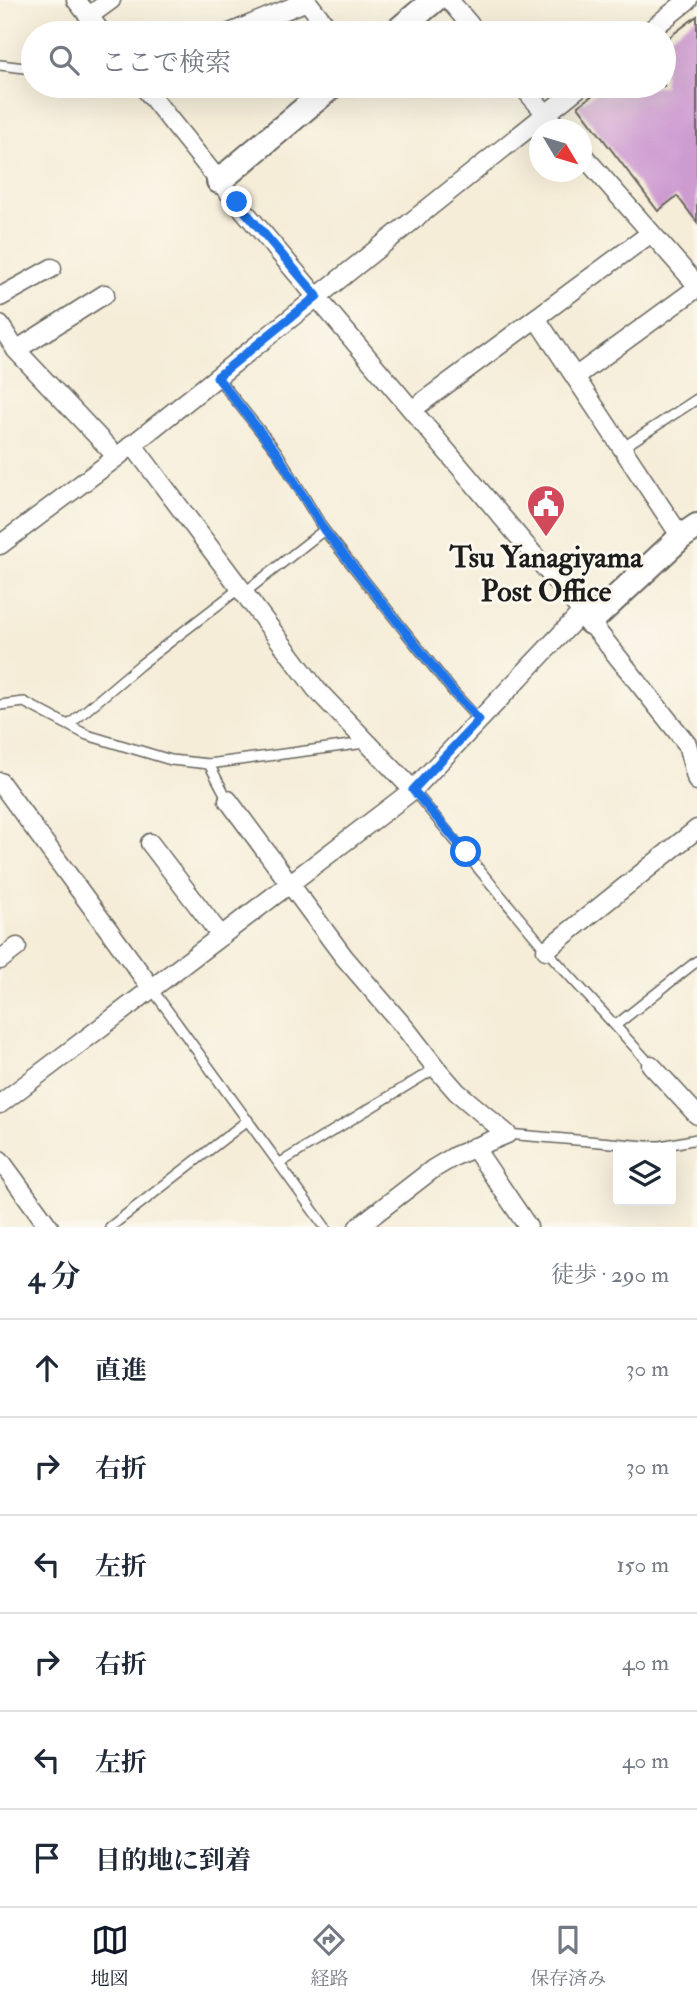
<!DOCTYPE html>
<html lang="ja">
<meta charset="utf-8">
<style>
:root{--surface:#fff;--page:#f2f2f3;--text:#1f2937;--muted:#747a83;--line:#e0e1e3;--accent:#111827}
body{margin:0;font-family:"IM FELL Double Pica","Noto Serif JP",serif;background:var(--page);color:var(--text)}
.controls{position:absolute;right:21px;bottom:21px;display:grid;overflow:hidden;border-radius:7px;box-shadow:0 7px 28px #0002}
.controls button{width:63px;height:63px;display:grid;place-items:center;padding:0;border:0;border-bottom:2px solid var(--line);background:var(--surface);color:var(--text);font:35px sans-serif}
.compass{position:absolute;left:529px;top:119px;width:63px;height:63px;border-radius:50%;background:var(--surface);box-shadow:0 7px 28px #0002;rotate:128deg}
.stop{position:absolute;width:21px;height:21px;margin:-16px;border:5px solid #1a73e8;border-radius:50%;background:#fff}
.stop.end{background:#1a73e8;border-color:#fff;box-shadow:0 2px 7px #0008}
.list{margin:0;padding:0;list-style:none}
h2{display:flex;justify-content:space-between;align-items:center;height:91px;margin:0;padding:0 28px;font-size:30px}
h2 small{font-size:23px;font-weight:400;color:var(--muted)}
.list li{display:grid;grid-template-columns:46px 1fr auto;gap:21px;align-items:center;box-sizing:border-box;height:98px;padding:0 28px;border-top:2px solid var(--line)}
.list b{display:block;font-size:26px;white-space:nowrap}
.list em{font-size:23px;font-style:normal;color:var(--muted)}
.icon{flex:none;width:38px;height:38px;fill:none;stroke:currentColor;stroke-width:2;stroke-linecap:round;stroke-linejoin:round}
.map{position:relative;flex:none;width:697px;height:1227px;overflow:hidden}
.search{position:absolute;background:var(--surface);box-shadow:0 7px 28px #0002;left:21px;right:21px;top:21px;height:77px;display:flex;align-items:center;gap:18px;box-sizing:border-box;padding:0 24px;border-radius:38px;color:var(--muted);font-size:26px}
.sheet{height:679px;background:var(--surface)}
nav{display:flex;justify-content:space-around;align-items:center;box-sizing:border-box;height:98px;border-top:2px solid var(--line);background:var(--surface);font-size:19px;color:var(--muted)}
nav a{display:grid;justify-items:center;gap:4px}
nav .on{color:var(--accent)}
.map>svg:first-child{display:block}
.building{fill:#ce9bd1}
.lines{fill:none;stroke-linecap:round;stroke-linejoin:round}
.lane-casing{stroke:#68655e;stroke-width:12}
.street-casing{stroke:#68655e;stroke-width:21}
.secondary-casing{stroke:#68655e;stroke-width:28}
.lane{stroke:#fff;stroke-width:9}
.street{stroke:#fff;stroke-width:18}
.secondary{stroke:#fff;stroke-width:24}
.route{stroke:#1a73e8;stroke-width:9}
.labels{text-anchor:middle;stroke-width:6;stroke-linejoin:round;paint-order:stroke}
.poi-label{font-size:30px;font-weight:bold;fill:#1c1c1c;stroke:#fbf7ec}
</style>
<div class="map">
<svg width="697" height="1227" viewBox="0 0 697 1227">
<rect width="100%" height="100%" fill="#fbf7ec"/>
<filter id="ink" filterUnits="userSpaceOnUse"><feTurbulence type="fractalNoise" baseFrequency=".0143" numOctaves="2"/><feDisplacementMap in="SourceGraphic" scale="14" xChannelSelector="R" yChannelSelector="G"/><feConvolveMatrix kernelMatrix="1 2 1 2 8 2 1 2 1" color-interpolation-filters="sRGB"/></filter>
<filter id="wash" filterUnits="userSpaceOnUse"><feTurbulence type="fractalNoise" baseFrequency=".00686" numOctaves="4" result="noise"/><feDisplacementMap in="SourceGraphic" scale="28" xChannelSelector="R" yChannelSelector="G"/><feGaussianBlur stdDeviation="1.57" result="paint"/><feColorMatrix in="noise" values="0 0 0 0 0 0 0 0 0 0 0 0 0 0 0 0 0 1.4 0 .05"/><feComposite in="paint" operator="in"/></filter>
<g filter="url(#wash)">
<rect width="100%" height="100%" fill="#f5edd8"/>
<g id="blocks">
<!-- building -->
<path class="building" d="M697 16V222L677 196 658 211 578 106 605 86H664V41Z"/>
</g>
</g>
<g filter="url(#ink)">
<use href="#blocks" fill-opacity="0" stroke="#68655e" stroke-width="2"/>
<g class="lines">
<defs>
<g id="lane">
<path d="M0 65 33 69"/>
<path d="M217 377 277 452 324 530 455 694 479 720"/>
<path d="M622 448 697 399"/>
<path d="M244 593 324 530"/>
<path d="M0 705 24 702 87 735 171 760 209 764 365 743"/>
<path d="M70 724 140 665 240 588"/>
<path d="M209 764 228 800"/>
<path d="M413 790 546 950 651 1065"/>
<path d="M152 989 325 1227"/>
<path d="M616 1025 697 961"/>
<path d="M507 1134 646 1146H661L697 1139"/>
<path d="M280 1163 436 1068"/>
<path d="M110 1227 248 1120"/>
</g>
<g id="street">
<path d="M76 0 102 33"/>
<path d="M306 0 332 33"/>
<path d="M449 0 477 33"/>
<path d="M89 16 111 0"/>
<path d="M230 33 307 1"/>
<path d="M647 33 688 0"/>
<path d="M143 86 219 181 582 612 687 744 697 781"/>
<path d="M522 86 560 130"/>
<path d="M582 154 697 285"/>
<path d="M0 297 52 268"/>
<path d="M536 318 681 537"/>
<path d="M0 325 16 350 117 457"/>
<path d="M16 350 105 294"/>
<path d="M575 377 697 288"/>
<path d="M413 409 651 233"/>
<path d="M132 444 316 689 413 790"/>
<path d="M0 545 117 457 581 86"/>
<path d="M0 782 152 989"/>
<path d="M228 800 344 957 406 1029 436 1068 457 1092 507 1134 455 1156 433 1169 358 1227"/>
<path d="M150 843 221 936"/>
<path d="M546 950 697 829"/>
<path d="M0 960 17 947"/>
<path d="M651 1065 697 1115"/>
<path d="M0 1104 413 790 582 612"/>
<path d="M474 1147 528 1227"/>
<path d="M0 1160 49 1227"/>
</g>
<g id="secondary">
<path d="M395 33 434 0"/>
<path d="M219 181 332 86"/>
<path d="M590 622 681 537 697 526"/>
</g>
</defs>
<!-- lane casing -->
<use href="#lane" class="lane-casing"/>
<!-- street casing -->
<use href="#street" class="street-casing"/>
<!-- secondary casing -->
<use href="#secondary" class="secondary-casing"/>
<!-- lane -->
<use href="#lane" class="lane"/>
<!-- street -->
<use href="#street" class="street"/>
<!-- secondary -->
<use href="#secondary" class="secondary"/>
</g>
</g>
<g class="lines" filter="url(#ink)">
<!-- route -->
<path class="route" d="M237 202 317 296 217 377 277 453 324 530 455 694 479 720 413 790 466 852"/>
</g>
<!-- icons -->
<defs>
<symbol id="civic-pin" viewBox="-11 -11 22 30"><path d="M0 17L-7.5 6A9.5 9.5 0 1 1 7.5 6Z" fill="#d1495b" stroke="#fbf7ec"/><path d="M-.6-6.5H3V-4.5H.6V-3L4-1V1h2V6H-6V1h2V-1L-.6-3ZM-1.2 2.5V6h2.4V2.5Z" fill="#fff"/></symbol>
</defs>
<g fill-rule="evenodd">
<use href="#civic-pin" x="524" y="482" width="44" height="60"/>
</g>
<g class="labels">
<!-- poi labels -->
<g class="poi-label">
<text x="546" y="567">Tsu Yanagiyama<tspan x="546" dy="34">Post Office</tspan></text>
</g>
</g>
</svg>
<div class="controls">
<button><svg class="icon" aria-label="layers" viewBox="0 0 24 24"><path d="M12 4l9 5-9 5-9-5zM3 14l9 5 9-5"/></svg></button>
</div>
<svg class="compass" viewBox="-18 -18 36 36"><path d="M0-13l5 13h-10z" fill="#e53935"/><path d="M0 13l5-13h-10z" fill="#747a83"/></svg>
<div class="stop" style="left:466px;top:852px"></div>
<div class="stop end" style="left:237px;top:202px"></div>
<div class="search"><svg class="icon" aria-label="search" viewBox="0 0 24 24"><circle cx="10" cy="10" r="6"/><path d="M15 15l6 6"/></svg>ここで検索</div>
</div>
<section class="sheet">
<h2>4 分<small>徒歩 · 290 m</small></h2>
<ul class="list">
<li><svg class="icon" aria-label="ahead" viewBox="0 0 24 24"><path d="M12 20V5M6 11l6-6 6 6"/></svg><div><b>直進</b></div><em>30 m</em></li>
<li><svg class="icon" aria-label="right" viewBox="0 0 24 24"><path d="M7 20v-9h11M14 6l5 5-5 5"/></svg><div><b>右折</b></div><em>30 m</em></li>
<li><svg class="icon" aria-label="left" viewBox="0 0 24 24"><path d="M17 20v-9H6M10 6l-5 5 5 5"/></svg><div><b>左折</b></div><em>150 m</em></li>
<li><svg class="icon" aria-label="right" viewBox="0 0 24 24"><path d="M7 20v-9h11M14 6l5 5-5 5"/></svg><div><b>右折</b></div><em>40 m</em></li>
<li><svg class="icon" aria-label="left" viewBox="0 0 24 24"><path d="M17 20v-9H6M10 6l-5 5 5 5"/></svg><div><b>左折</b></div><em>40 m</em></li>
<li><svg class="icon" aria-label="arrive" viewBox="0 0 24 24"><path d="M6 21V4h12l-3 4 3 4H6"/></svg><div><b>目的地に到着</b></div></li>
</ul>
</section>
<nav>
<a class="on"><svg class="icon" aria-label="map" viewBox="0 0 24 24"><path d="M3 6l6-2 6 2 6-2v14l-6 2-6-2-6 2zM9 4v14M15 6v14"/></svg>地図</a>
<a><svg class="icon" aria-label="directions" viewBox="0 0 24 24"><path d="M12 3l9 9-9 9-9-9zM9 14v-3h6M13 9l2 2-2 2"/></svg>経路</a>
<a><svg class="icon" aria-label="saved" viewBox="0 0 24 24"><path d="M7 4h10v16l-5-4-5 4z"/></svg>保存済み</a>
</nav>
